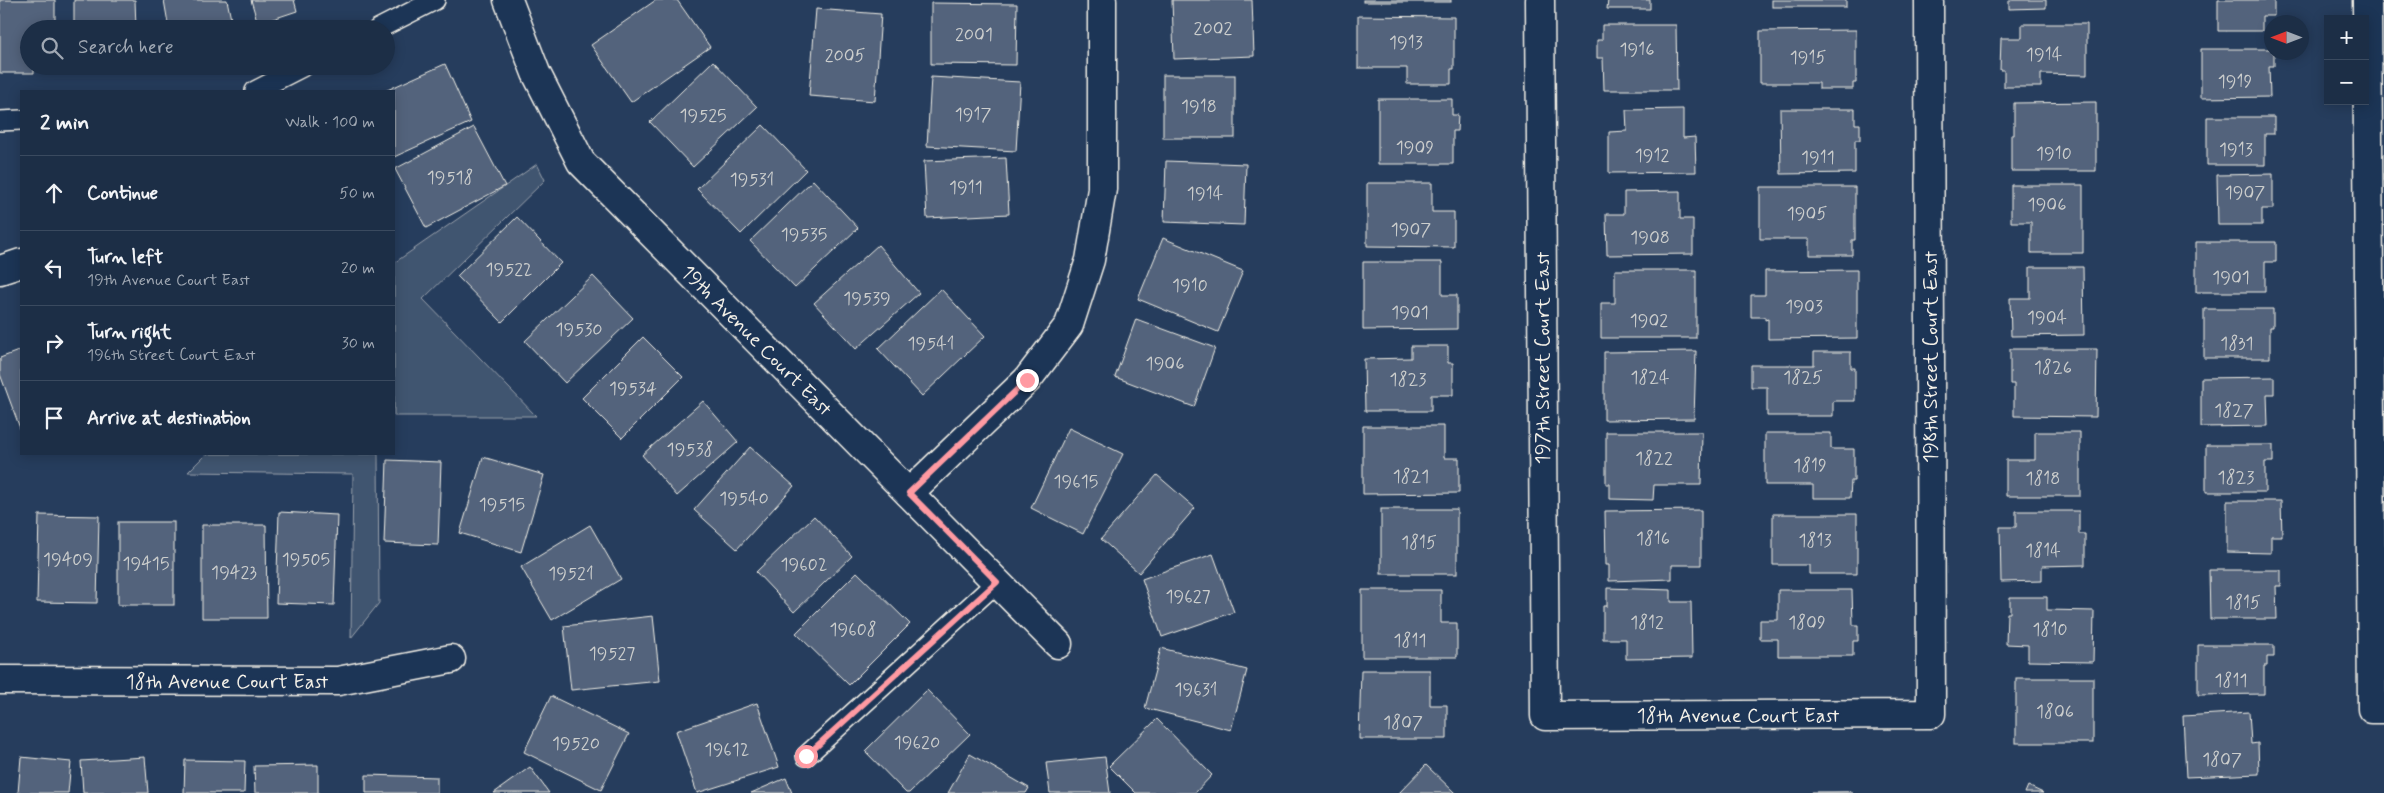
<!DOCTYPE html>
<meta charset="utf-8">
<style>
:root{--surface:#1c2e46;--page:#293a51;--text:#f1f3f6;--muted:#a0a8b3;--line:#3a4a5f}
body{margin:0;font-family:Mynerve,sans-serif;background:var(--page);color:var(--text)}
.controls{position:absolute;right:15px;top:15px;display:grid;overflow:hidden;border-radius:0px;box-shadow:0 2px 12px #0003}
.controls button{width:45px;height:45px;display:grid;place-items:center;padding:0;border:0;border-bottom:1px solid var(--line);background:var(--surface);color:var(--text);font:25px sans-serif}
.compass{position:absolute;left:2264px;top:15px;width:45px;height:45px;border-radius:50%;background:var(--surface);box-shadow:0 2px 12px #0003;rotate:270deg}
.stop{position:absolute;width:15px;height:15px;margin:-11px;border:4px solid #ff9aa2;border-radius:50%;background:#fff}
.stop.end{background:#ff9aa2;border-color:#fff;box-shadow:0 1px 5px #0008}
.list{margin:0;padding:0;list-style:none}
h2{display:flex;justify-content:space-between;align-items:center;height:65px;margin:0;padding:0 20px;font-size:21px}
h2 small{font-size:16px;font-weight:400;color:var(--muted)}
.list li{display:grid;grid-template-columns:32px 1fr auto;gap:15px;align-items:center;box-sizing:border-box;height:75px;padding:0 20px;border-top:1px solid var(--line)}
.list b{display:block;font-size:19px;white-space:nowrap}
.list p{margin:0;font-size:16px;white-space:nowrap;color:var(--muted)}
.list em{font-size:16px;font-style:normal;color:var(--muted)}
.icon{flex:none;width:28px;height:28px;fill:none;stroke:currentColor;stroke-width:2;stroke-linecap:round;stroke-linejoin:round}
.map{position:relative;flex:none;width:2384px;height:793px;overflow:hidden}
.search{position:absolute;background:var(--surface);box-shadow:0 2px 12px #0003;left:20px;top:20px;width:375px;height:55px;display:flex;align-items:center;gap:12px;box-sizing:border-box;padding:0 18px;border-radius:28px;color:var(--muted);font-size:19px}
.panel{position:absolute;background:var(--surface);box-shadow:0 2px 12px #0003;left:20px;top:90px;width:375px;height:365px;border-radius:0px}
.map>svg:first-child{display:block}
.green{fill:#40546f;stroke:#9aa2ac}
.building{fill:#52647b;stroke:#f4f1e8}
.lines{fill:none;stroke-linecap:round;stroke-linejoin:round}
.service-casing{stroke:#f4f1e8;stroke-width:22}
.minor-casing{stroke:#f4f1e8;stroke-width:31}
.service{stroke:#1d3557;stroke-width:19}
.minor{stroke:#1d3557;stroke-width:28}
.route{stroke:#ff9aa2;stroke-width:6}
.labels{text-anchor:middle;stroke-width:4;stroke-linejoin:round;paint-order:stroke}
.number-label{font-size:18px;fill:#cccecd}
.street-label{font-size:20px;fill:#f4f1e8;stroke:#1d3557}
</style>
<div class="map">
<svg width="2384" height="793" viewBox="0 0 2384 793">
<rect width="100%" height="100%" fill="#263d5d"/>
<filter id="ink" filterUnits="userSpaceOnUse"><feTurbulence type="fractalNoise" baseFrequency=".02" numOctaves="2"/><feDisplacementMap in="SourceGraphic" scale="10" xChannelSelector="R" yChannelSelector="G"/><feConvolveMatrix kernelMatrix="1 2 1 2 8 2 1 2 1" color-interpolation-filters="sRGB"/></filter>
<g filter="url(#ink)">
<!-- green -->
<g class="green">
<path d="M537 164 545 180 423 299 536 416H394V263Z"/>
<path d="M206 454H378L379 603 351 638 353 474 188 472Z"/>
</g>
<!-- building -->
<g class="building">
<path d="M0 0H55V29H29V66H34V73H0Z"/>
<path d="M74 0H135L136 29H74Z"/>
<path d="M164 0H227L233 29H169Z"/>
<path d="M251 0H294L297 11 258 24Z"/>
<path d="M656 0H677L710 47 631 102 591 45Z"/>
<path d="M1172 0H1252L1254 56 1174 59Z"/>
<rect x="1363" y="0" width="88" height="2"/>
<path d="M1608 0H1650V9H1607Z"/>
<rect x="1772" y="0" width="74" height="7"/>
<path d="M2009 0H2046V8L2009 9Z"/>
<path d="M2218 0H2274V16H2262V31H2218Z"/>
<path d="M931 3 1017 4 1016 65 931 64Z"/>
<path d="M816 9 881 14 875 101 809 96Z"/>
<path d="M1358 16 1454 17V69H1451V84H1407V68H1358Z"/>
<path d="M2022 24H2087V75L2041 74V87H2004V70H2000L2001 38H2022Z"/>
<path d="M1602 25H1676L1677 90H1604L1603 58H1597V40H1602Z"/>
<path d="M1856 30V83H1853V89H1819V83H1760V31Z"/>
<path d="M2201 49H2272V52H2274V66H2269L2270 97 2201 98Z"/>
<path d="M713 61 757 107 693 167 650 122Z"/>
<path d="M445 64 471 122 394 157V91H385Z"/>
<rect x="1163" y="75" width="72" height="63"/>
<path d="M931 77 1020 82 1016 151 927 146Z"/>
<path d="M1378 99H1452V115H1458L1457 131H1453V164H1378Z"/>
<path d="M2096 102V171H2011V135H2014V103Z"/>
<path d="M1683 109V138L1695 137 1696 172 1609 173V132L1627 131 1626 110Z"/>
<path d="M1780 109H1855V124H1860V140H1855V173L1781 174Z"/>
<path d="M2207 117H2274V134H2265V165H2207Z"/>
<path d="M763 125 806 170 741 234 697 189Z"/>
<path d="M474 127 505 186 426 228 395 169Z"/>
<path d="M1006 158 1009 214 927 218 924 161Z"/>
<path d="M1166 161 1246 164 1244 225 1164 222Z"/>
<path d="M2273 174V209H2262V225H2218L2217 175Z"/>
<path d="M813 180 858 228 795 288 750 241Z"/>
<path d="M1367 183H1432V212H1454V247L1367 246Z"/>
<path d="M2011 185H2083V253H2031V222H2011Z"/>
<path d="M1760 187H1855V240H1852V255H1809V239H1760Z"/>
<path d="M1680 191V219H1693V254L1607 255 1606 214H1624V192Z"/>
<path d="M517 217 561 263 502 322 457 276Z"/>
<path d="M1163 238 1243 271 1218 332 1138 299Z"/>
<path d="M2196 242H2276V262H2265V292H2196Z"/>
<path d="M878 245 919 293 856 349 814 303Z"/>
<path d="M1363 262H1442V295H1457V329L1363 330Z"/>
<path d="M2030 267H2083L2084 335 2011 336 2010 298H2030Z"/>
<path d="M1615 270H1696V338H1601V303H1615Z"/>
<path d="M1857 270V338L1768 339V319L1765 320V317H1751V295H1765V271Z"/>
<path d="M593 276 633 318 565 383 525 341Z"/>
<path d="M941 289 985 336 922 396 878 349Z"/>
<path d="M2204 309H2273V327H2270V358H2204Z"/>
<path d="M1136 319 1215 348 1194 407 1115 377Z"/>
<path d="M643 337 683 377 622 438 582 398Z"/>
<path d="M1411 346H1448V363H1453V395H1431V411H1365L1364 359 1411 358Z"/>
<path d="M2010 349H2097L2096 417 2014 416V384H2010Z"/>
<path d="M21 350V431L0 374V358Z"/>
<path d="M1696 351 1694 419 1604 420V352Z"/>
<path d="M1814 352H1851V368H1855V401H1833V416H1767V387H1751V365H1814Z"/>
<path d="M2274 377V394H2267L2268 426 2201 427V378Z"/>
<path d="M703 401 738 442 677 496 642 455Z"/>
<path d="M1363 426H1444V458H1459V493L1363 494Z"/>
<path d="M1069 428 1123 454 1083 534 1031 508Z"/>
<path d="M1606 432H1702L1701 485H1654L1653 500 1610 499V484H1606Z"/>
<path d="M2035 432H2080V496H2006V460H2035Z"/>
<path d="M1765 433H1831V449H1854V481H1851L1850 498H1813V485H1765Z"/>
<path d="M2206 445H2273V462H2265V492H2206Z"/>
<path d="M750 447 794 486 737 549 694 510Z"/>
<path d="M483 457 544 475 521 552 460 533Z"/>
<path d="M387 460 441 462 438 545 384 543Z"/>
<path d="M1157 475 1195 508 1139 573 1101 539Z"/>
<path d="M2227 501H2281L2282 536H2271V553L2227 552Z"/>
<rect x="1381" y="509" width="76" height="65"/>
<path d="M1701 510V565H1672V579L1609 581V565H1606L1605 511Z"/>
<path d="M2016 511H2079V534H2085V565L2042 566V581L2001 582 2000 527H2016Z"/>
<path d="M279 512 337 515 334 605 276 603Z"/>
<path d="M1773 514H1857V574H1809V565H1773Z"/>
<path d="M39 515 99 516 97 603 37 602Z"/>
<path d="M814 516 852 556 794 612 756 572Z"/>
<rect x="118" y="522" width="56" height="83"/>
<path d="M202 525H266L267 618H202Z"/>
<path d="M590 525 621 579 552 620 521 567Z"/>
<path d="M1213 554 1234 612 1162 637 1142 579Z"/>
<path d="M2209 570H2281V586H2276L2277 619H2210Z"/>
<path d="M857 572 910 624 849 685 796 633Z"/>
<path d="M1607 588 1671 590V602H1691L1692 658 1626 659V639H1603V606H1607Z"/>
<path d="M1362 590H1441V623H1457V657H1362Z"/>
<path d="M1778 590H1852L1853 625H1858V641H1853V656H1778V639H1760V620H1778Z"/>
<path d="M2010 597H2047V610L2094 611 2093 662 2028 661V645L2006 644 2007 613H2010Z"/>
<path d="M653 616 660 681 571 690 564 626Z"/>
<path d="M2198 645H2274V657H2267V666H2264V694L2198 695Z"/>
<path d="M1161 648 1247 670 1231 730 1145 708Z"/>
<path d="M1361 670H1430V705H1447V739H1359Z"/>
<rect x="2016" y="678" width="77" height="65"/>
<path d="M927 690 970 734 909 793H906L865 751Z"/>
<path d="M551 696 629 734 601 790 524 752Z"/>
<path d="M757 703 779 767 697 793 676 731Z"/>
<path d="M2249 712 2251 744 2258 743 2259 774 2186 777 2183 716Z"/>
<path d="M1157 719 1212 775 1195 793H1136L1109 766Z"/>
<path d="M970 754 1029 788 1026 793H948Z"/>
<path d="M21 757 71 762 68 793H18Z"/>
<path d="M145 757 148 793H83L81 761Z"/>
<path d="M1105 757 1110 793H1050L1046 763Z"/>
<path d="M185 760 245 761 244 793H184Z"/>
<path d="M318 765V793H255L254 766Z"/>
<path d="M1426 765 1455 793H1399Z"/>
<path d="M530 767 549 793H494Z"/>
<path d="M366 775 437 777V793H366Z"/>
<path d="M786 778 792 793H751Z"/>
<path d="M2028 786 2043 793H2025Z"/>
<path d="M1812 792H1853L1812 793Z"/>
</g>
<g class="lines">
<defs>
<g id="service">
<path d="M378 29 435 0"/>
<path d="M255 91 304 66"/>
<path d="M0 121 21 120"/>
<path d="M806 756 997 582"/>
</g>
<g id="minor">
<path d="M508 0 536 73 581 162 1058 644"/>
<path d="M1540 0 1545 716 1931 714 1929 0"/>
<path d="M2367 0 2372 709H2384"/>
<path d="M0 270 21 263"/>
<path d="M909 493 1027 380 1069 325 1090 260 1102 189V0"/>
<path d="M0 680 338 681 451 659"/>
</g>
</defs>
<!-- service casing -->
<use href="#service" class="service-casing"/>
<!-- minor casing -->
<use href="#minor" class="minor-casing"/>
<!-- service -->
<use href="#service" class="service"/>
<!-- minor -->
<use href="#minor" class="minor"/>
</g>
</g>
<g class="lines" filter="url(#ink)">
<!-- route -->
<path class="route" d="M806 756 997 582 909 493 1027 380"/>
</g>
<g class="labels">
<!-- number labels -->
<g class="number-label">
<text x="1213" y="34">2002</text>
<text x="974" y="40">2001</text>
<text x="1406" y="48">1913</text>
<text x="1637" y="55">1916</text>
<text x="2044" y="60">1914</text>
<text x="845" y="61">2005</text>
<text x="1808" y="63">1915</text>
<text x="2235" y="87">1919</text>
<text x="1199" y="112">1918</text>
<text x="973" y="120">1917</text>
<text x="703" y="121">19525</text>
<text x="1415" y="153">1909</text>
<text x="2236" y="155">1913</text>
<text x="2054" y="159">1910</text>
<text x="1652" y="161">1912</text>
<text x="1818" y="163">1911</text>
<text x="450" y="183">19518</text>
<text x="752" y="185">19531</text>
<text x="966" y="193">1911</text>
<text x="2245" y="198">1907</text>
<text x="1205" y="199">1914</text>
<text x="2047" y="210">1906</text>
<text x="1807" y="219">1905</text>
<text x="1411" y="235">1907</text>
<text x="804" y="240">19535</text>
<text x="1650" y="243">1908</text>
<text x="509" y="275">19522</text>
<text x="2231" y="283">1901</text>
<text x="1190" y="291">1910</text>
<text x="867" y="304">19539</text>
<text x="1804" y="312">1903</text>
<text x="1410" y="318">1901</text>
<text x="2047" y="323">1904</text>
<text x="1649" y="326">1902</text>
<text x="579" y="335">19530</text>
<text x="931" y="349">19541</text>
<text x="2237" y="349">1831</text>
<text x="1165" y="369">1906</text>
<text x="2053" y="373">1826</text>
<text x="1650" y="383">1824</text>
<text x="1803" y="383">1825</text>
<text x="1408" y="385">1823</text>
<text x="633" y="394">19534</text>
<text x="2234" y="416">1827</text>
<text x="690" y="455">19538</text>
<text x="1654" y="464">1822</text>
<text x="1810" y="471">1819</text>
<text x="1411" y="482">1821</text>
<text x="2236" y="483">1823</text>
<text x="2043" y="484">1818</text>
<text x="1076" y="487">19615</text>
<text x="744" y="504">19540</text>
<text x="502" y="510">19515</text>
<text x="1653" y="544">1816</text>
<text x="1815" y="546">1813</text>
<text x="1419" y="548">1815</text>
<text x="2043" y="556">1814</text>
<text x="68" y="565">19409</text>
<text x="306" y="565">19505</text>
<text x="146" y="569">19415</text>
<text x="804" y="570">19602</text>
<text x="234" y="578">19423</text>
<text x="571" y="579">19521</text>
<text x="1188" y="602">19627</text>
<text x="2243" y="608">1815</text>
<text x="1647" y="628">1812</text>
<text x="1807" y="628">1809</text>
<text x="853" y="635">19608</text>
<text x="2050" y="635">1810</text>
<text x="1410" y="646">1811</text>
<text x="612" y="659">19527</text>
<text x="2231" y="686">1811</text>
<text x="1196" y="695">19631</text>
<text x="2055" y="717">1806</text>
<text x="1403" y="728">1807</text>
<text x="917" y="748">19620</text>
<text x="576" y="749">19520</text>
<text x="727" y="755">19612</text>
<text x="2222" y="765">1807</text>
</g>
<!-- street labels -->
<g class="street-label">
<text transform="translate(757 340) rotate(45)" y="7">19th Avenue Court East</text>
<text transform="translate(1930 357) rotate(-90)" y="7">198th Street Court East</text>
<text transform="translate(1542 358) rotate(-90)" y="7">197th Street Court East</text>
<text x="227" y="688">18th Avenue Court East</text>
<text x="1738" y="722">18th Avenue Court East</text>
</g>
</g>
</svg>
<div class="controls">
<button>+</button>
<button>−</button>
</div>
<svg class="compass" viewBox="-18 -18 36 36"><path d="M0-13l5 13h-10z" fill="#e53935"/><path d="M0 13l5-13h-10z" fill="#a0a8b3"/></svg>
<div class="stop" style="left:806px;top:756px"></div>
<div class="stop end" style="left:1027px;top:380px"></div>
<div class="search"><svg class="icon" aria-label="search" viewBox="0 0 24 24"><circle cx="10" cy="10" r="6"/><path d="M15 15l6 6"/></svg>Search here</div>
<section class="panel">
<h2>2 min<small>Walk · 100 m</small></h2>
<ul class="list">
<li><svg class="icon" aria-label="ahead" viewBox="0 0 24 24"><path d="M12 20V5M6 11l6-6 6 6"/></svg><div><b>Continue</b></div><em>50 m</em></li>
<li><svg class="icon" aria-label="left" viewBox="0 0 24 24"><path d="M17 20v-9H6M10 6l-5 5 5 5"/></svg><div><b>Turn left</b><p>19th Avenue Court East</p></div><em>20 m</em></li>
<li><svg class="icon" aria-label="right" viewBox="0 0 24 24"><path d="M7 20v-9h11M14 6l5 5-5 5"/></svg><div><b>Turn right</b><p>196th Street Court East</p></div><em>30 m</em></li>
<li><svg class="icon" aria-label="arrive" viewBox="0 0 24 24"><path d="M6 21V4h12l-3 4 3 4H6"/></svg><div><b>Arrive at destination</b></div></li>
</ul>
</section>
</div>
